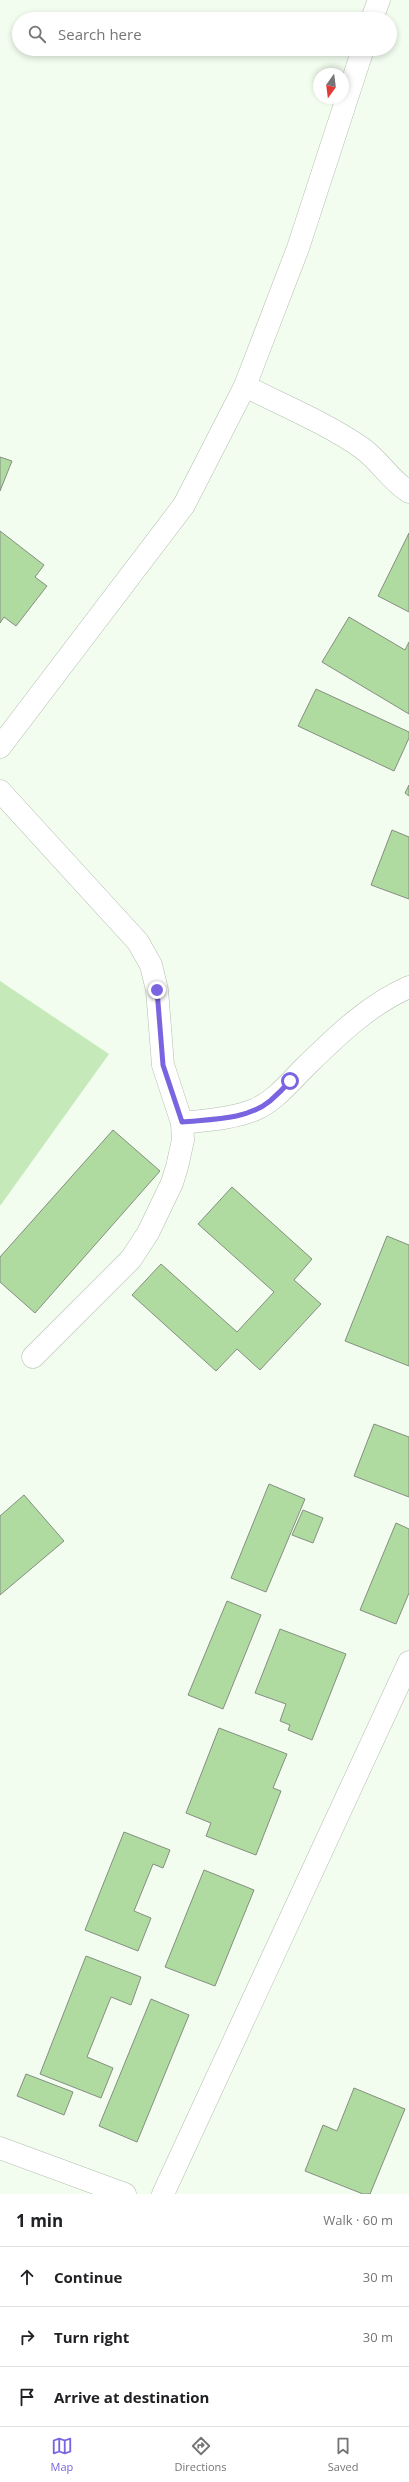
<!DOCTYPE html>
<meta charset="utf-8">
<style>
:root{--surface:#fff;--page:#f2f2f2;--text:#202124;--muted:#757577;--line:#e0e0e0;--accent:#7a64e0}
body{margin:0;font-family:"Open Sans",sans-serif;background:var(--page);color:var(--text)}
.compass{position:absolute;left:313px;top:68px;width:36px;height:36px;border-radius:50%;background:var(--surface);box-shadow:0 2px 6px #0003;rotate:194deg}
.stop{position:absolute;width:12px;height:12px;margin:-9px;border:3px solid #7a64e0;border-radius:50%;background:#fff}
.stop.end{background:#7a64e0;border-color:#fff;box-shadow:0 1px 4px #0008}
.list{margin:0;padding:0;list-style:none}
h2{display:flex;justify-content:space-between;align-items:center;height:52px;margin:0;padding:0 16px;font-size:17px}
h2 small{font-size:13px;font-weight:400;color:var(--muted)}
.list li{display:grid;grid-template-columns:26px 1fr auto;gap:12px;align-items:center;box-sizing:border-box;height:60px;padding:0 16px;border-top:1px solid var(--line)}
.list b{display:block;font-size:15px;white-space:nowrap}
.list em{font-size:13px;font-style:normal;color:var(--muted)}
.icon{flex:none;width:22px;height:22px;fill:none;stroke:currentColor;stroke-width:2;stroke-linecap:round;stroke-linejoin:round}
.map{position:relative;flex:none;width:409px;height:2194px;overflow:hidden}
.search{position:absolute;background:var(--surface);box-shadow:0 2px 6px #0003;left:12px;right:12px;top:12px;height:44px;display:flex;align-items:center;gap:10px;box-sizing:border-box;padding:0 14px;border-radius:22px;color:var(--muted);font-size:15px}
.sheet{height:232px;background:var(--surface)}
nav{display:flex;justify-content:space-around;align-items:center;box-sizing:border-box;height:56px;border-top:1px solid var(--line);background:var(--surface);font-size:11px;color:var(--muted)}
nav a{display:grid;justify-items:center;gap:2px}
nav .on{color:var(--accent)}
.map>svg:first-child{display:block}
.green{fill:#c6e9ba}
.building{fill:#afdaa0;stroke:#858f81}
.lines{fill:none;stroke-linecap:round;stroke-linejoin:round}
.minor-casing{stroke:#b2bdaf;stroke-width:23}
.minor{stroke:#fff;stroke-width:22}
.route{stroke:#7a64e0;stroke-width:5}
</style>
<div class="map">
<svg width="409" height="2194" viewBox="0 0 409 2194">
<rect width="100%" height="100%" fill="#f2fdef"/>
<!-- green -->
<path class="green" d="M0 981 109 1054 0 1206Z"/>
<!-- building -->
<g class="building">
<path d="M0 457 12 461 0 491Z"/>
<path d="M0 531 44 565 35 577 47 586 16 626 4 617 0 623Z"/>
<path d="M409 533V612L378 596Z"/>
<path d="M349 617 405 650 409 642V714L322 662Z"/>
<path d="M316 689 409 732V738L394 771 298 726Z"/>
<path d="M409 785V796L405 793Z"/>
<path d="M392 830 409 837V899L371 885Z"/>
<path d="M113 1130 160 1171 35 1313 0 1282V1257Z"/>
<path d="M232 1187 312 1259 294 1280 321 1304 260 1370 237 1349 216 1371 132 1295 161 1264 237 1332 274 1292 198 1224Z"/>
<path d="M387 1236 409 1245V1366L345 1341Z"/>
<path d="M374 1424 409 1437V1497L354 1476Z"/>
<path d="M269 1484 305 1499 266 1592 231 1578Z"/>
<path d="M24 1495 64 1541 0 1595V1516Z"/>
<path d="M303 1510 323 1518 313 1543 292 1535Z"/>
<path d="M396 1523 409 1529V1593L396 1624 360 1610Z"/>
<path d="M227 1601 261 1615 223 1709 188 1695Z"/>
<path d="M280 1629 346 1654 312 1740 288 1730 290 1725 280 1721 286 1704 255 1693Z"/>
<path d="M219 1728 287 1754 273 1788 281 1791 256 1855 206 1836 211 1823 186 1813Z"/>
<path d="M124 1832 170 1850 163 1868 153 1864 134 1911 151 1918 138 1951 85 1930Z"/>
<path d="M204 1870 254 1890 215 1986 165 1967Z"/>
<path d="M86 1956 141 1977 131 2005 111 1997 87 2057 113 2068 101 2098 40 2074Z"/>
<path d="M151 1999 189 2015 137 2142 99 2126Z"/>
<path d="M26 2074 73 2092 64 2115 17 2096Z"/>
<path d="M354 2088 405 2109 370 2194H363L305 2171 323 2125 337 2131Z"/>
</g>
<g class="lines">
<defs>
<g id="minor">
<path d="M372 19 379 0"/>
<path d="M245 386C284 406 326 423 362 448 380 461 390 480 409 492"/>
<path d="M0 747 184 505 245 386 298 248 363 49"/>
<path d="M0 791 138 942 151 965 157 990 163 1065 182 1123 183 1140 177 1167 172 1183 148 1233 131 1259 33 1357"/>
<path d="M182 1123C206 1120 231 1119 254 1110 274 1102 290 1082 305 1067 337 1036 368 1005 409 987"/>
<path d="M0 2148 125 2194"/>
<path d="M163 2194 409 1662"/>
</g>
</defs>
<!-- minor casing -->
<use href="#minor" class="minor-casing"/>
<!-- minor -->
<use href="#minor" class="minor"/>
</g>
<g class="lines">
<!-- route -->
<path class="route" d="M157 990 163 1065 182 1122C211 1119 247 1120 270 1101 277 1095 284 1088 290 1081"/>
</g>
</svg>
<svg class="compass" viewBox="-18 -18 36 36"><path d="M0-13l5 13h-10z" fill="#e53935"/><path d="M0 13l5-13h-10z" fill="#757577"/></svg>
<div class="stop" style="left:290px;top:1081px"></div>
<div class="stop end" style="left:157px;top:990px"></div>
<div class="search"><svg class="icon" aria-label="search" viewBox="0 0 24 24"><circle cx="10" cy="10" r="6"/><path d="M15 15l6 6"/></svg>Search here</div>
</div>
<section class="sheet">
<h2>1 min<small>Walk · 60 m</small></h2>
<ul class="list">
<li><svg class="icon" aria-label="ahead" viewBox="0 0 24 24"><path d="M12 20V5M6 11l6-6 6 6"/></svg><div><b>Continue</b></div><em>30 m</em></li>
<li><svg class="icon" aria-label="right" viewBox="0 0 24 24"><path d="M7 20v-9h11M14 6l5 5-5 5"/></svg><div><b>Turn right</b></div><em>30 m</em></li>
<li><svg class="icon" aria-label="arrive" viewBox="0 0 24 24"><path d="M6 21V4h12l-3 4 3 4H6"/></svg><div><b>Arrive at destination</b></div></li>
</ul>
</section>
<nav>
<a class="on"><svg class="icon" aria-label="map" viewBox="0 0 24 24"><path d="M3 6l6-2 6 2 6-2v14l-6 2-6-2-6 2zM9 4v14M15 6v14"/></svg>Map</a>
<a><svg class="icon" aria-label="directions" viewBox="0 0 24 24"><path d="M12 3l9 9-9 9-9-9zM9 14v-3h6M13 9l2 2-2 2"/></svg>Directions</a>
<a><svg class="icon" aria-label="saved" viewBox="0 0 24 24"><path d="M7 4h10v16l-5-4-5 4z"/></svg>Saved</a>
</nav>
